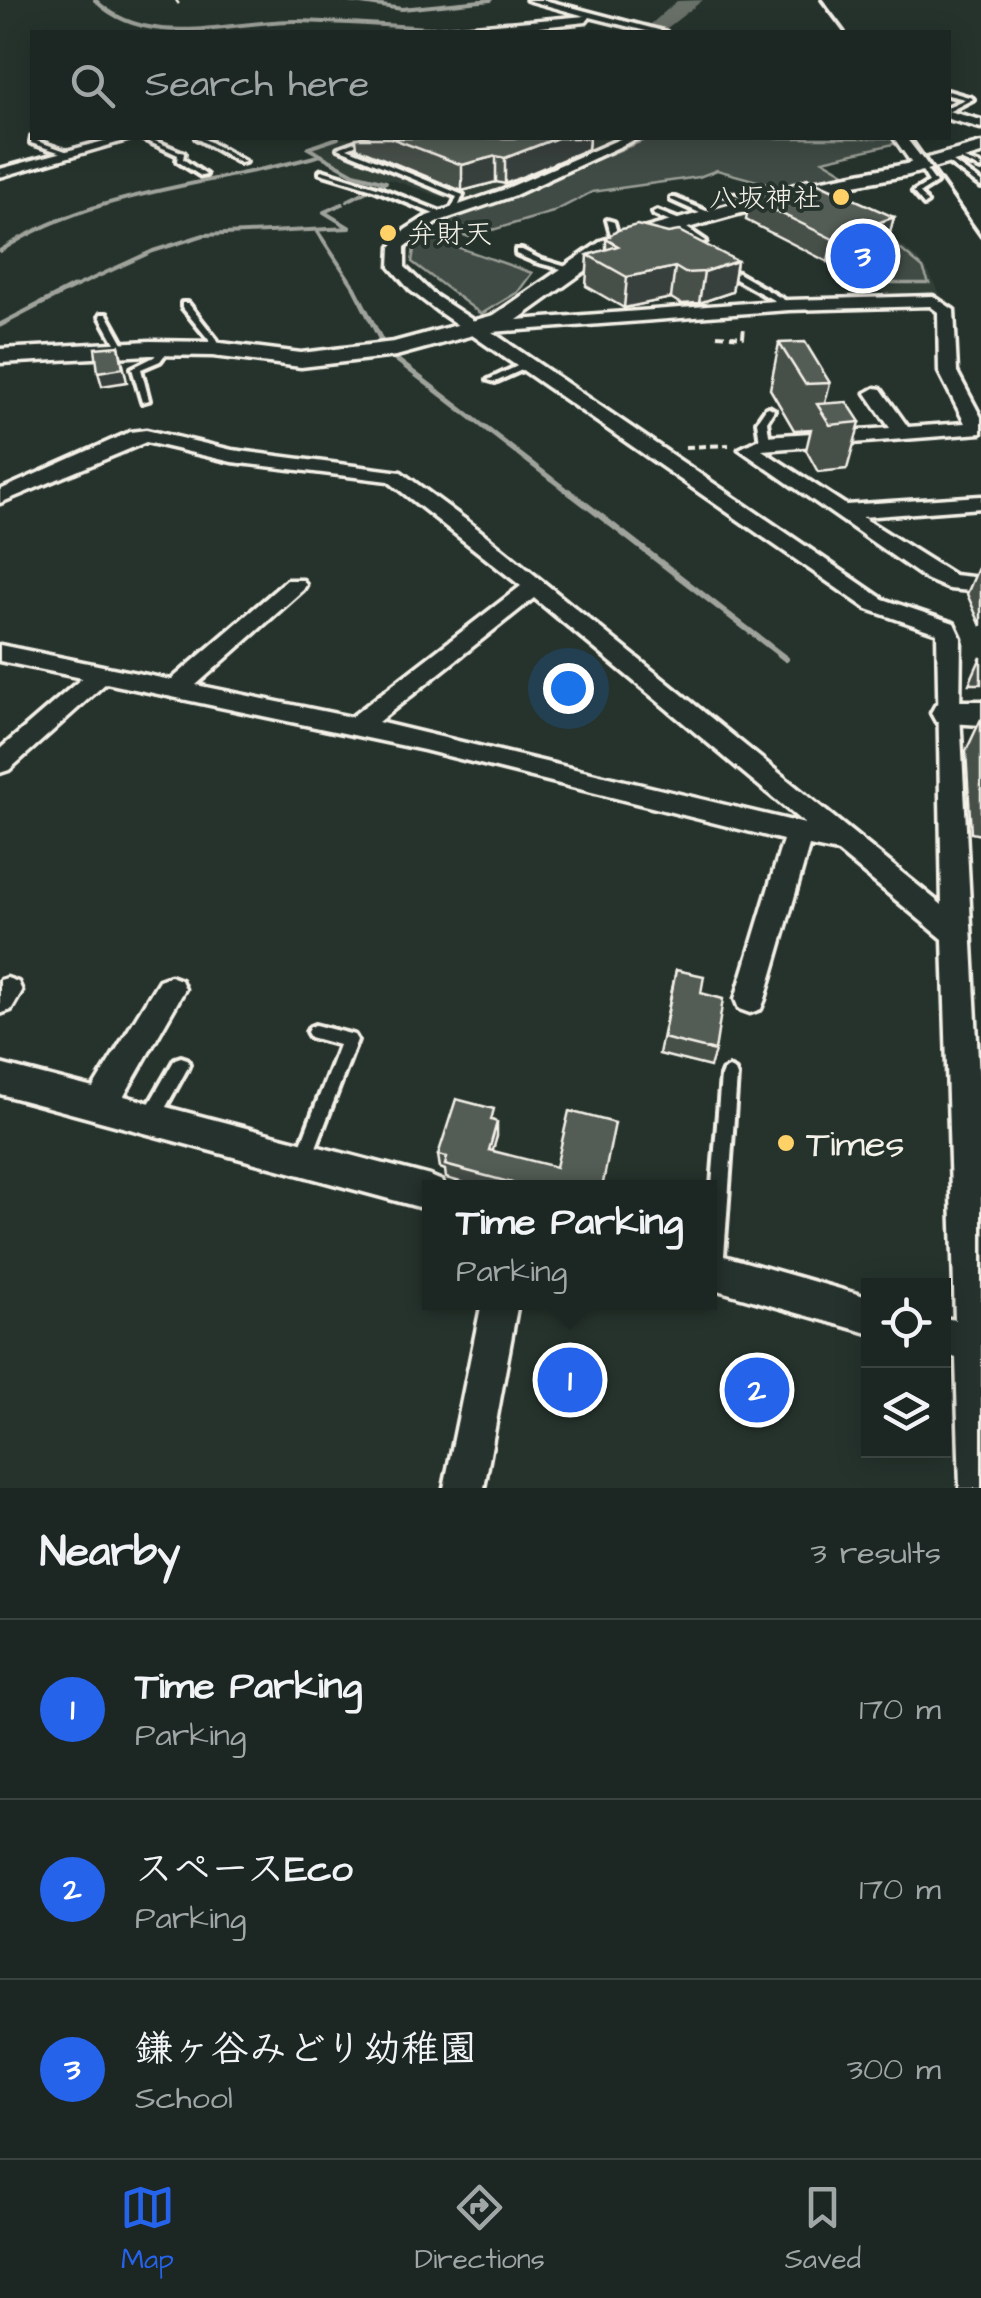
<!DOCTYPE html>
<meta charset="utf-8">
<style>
:root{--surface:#1c2622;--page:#29322f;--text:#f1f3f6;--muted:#a0a5a5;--line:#3a4340;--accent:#2563eb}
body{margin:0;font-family:"Architects Daughter","Klee One",sans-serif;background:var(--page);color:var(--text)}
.controls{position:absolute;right:30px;bottom:30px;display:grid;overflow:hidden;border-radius:0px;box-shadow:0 5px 25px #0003}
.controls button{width:90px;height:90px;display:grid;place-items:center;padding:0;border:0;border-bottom:2px solid var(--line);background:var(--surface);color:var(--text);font:50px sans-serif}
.you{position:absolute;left:568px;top:688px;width:35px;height:35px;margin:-25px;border:8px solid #fff;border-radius:50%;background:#1a73e8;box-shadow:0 0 0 15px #1a73e833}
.badge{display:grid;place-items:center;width:65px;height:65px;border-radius:50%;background:var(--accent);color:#fff;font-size:32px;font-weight:700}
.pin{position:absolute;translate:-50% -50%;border:5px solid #fff;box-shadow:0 2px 10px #0006}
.popup{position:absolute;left:422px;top:1180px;width:295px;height:130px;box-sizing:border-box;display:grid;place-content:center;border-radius:0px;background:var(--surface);filter:drop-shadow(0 2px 8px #0005);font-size:32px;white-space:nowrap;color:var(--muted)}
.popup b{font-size:38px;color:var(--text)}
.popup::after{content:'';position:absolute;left:50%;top:100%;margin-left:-20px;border:20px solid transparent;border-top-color:var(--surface)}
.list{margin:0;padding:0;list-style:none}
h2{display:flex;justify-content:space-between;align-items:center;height:130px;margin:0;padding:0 40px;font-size:42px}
h2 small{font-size:32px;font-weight:400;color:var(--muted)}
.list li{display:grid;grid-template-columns:65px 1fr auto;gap:30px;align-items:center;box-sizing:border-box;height:180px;padding:0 40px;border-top:2px solid var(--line)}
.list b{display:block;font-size:38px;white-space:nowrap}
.list p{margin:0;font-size:32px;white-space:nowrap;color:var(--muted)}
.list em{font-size:32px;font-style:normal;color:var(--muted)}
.icon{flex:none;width:55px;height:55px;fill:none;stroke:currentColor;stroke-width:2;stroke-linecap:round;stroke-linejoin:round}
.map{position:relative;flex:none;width:981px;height:1488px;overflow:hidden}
.search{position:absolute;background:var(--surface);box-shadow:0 5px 25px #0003;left:30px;right:30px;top:30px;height:110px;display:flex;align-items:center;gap:25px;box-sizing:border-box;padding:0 35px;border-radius:0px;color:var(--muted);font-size:38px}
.sheet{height:670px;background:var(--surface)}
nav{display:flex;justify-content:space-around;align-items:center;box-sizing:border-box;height:140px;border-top:2px solid var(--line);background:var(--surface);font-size:28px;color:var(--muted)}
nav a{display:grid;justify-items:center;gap:5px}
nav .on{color:var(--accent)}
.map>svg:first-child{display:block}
.built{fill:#333f39}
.green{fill:#414b45;stroke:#9a9e96;stroke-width:2.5}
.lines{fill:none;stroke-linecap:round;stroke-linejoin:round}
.stream-far2{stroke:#9fa39b;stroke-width:4}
.stream-far1{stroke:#9fa39b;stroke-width:5}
.stream{stroke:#9fa39b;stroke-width:6}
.river{fill:#676f68;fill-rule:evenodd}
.lane-casing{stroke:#f4f1e8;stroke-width:8}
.street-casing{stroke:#f4f1e8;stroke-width:7}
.secondary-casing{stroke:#f4f1e8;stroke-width:7}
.path-far1{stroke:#f4f1e8;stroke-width:2.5;stroke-dasharray:5 4;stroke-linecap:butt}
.path{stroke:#f4f1e8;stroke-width:4;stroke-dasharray:8 5;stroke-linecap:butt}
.lane{fill:#26332d;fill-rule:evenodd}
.street{fill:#26332d;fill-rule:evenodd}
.secondary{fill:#26332d;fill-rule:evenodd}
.rail{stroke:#f4f1e8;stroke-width:4}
.wall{fill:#474f49;stroke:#f4f1e8;stroke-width:2.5}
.shaded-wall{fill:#39403c;stroke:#f4f1e8;stroke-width:2.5}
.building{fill:#525c55;stroke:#f4f1e8;stroke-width:2.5}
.poi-dot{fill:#ffd166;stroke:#26332d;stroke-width:4}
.labels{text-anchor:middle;stroke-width:8;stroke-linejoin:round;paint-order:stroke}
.far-poi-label{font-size:28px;fill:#f4f1e8;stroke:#26332d;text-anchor:end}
.near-poi-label{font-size:38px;fill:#f4f1e8;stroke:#26332d;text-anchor:start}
</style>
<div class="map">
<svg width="981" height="1488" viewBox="0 0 981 1488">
<rect width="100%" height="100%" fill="#26332d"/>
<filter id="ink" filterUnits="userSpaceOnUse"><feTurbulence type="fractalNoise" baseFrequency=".01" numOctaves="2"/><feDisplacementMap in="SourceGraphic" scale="20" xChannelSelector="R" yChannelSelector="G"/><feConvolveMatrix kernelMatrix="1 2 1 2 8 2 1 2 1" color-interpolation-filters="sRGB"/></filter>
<g filter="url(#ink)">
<!-- built -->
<g class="built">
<path d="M340 138H627L485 200H450L392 180 355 173 311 148Z"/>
<path d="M780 203 833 214 902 245 926 268 943 299 894 298 734 216Z"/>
</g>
<!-- green -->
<g class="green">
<path d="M649 138H894L898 143 823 160 846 174 782 188 717 170 699 177 592 192 553 212 469 237 444 228 447 221Z"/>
<path d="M428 237 532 273 518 292 481 314 412 262 415 242Z"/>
<path d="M893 243 923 268 929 283H871L833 264Z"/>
</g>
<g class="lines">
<!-- stream-far2 -->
<g class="stream-far2">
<path d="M95 0C147 52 232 20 297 21 346 22 396 26 445 29"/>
<path d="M341 0 402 9 491 0"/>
<path d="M525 0 567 11"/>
<path d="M598 19 651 32"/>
<path d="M338 138 308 148 354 174 386 182 378 186"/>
<path d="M347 201 373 188"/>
<path d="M318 232 356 290"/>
<path d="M0 251C93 189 217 185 321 155"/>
<path d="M68 290 153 251 204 235 350 228 324 212 342 204"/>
</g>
<!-- stream-far1 -->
<g class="stream-far1">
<path d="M354 287 383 344"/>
<path d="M0 325 73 287"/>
<path d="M393 357 571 494"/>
</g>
<!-- stream -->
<path class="stream" d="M568 491 786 659"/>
<!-- river -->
<path class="river" d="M703 0 662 32H642L677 1Z"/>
<defs>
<g id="lane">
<path d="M948 91 972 98 973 99 948 112V107L965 99 948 95Z"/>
<path d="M32 137 38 138 37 141 74 154 71 156 31 143Z"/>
<path d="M141 138H148L184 153 183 159 206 175 201 176 177 161 178 155Z"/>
<path d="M196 138H203L245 162 240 163Z"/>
<path d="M363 139 368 140 347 148 463 195 457 210 451 209 457 197 338 148Z"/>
<path d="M953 155 981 165V169L953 157Z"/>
<path d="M946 157 981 182V187L944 160 943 159Z"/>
<path d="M918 164H922L936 183 920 193 927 203 924 205 913 192 929 182Z"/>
<path d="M322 170 380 188 446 214 439 216 376 190 320 173V171Z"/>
<path d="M722 192H726L767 205 761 206 722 194Z"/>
<path d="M671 198H675L718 216 711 218 671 200Z"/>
<path d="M657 211 685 222 684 226 706 241 699 243 675 227V224L654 215 653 213Z"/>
<path d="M607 220 614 222 620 244 613 242Z"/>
<path d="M516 250H522L540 259 573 269 569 271 535 262 516 254Z"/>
<path d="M723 268H729L793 305 786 307 723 272Z"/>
<path d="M182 303H188L217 340 216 351H210L209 340 182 307Z"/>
<path d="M101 314H107L123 343 118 350 111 348 115 343 100 316Z"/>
<path d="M163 346 170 348 160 361 141 369 149 400 142 402 132 368 154 357Z"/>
<path d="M528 361 532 364 531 366 495 382 488 380Z"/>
<path d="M769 407 774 410 767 421 770 442 765 445 760 442 757 421 766 408Z"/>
<path d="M315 1025 354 1035 357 1040 310 1163 304 1165 298 1163 296 1157 339 1045 310 1037 307 1032 310 1027Z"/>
<path d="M181 1057 187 1059 189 1064 187 1069 157 1123 151 1125 145 1123 143 1117 145 1111 175 1059Z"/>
<path d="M729 1068 735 1071 737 1076 723 1269 720 1275 714 1278 710 1276V1210L721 1076 723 1071Z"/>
</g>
<g id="street">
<path d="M527 0H544L666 32H650L590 17 586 22 495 32H407L585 16Z"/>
<path d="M948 111 981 120V128L948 119Z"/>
<path d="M115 138H134L0 177V169Z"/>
<path d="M622 138H638L513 196 437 222 405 247V267L433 294 477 323 789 300 933 296 954 310 957 372 981 417V433L762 450 846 505 981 496V508L862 517 954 575 981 578V592L949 589 926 579 739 449 765 436 890 428 866 393 875 388 881 389 908 427 965 423 939 372 938 312 930 306 789 310 492 332 883 599 954 623 961 638 960 713 981 1117V1488H960L956 1358 944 1354V1318L955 1320 943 939 838 852 809 846 765 999 761 1009 750 1013 739 1009 735 999 783 840 424 750 106 683 9 770 0 773V749L82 678 0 661V645L171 680 287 580H303L306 585 303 590 196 685 351 717 521 586 388 481 232 462 146 442 0 503V490L130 432 146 430 232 450 401 472 478 529 942 905 937 633 867 609 436 310 410 290 390 267 391 247 405 230 427 216 503 190ZM534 598 805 824 378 722Z"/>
<path d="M894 138H906L927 165 925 168H915Z"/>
<path d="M170 976 181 980 185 989 124 1096 430 1176 442 1181 445 1188H430V1210L0 1094V1064L93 1088 159 980Z"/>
<path d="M7 978 18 982 22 991 11 1010 0 1014V980Z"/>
<path d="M710 1252 868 1297V1333L710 1288Z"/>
<path d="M482 1302H518L484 1488H444Z"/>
</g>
<g id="secondary">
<path d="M981 143V154L909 175 816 192 617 248 510 325 396 356 301 367 213 356 150 355 0 363V349L150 341 213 342 301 353 394 342 494 315 603 240 807 183 906 164Z"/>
<path d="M948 701H981V725L936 722 931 713 936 704Z"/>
</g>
</defs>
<!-- lane casing -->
<use href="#lane" class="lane-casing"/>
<!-- street casing -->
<use href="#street" class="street-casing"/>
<!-- secondary casing -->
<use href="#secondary" class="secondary-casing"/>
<!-- path-far1 -->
<path class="path-far1" d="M176 0 180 6"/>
<!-- path -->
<g class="path">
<path d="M717 335 743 337 744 325"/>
<path d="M685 447 729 445"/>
</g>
<!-- lane -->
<use href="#lane" class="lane"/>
<!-- street -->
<use href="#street" class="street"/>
<!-- secondary -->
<use href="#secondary" class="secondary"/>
<!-- rail -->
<g class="rail">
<path d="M821 0 845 32"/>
<path d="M911 138 981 237"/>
</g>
</g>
<!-- wall -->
<g class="wall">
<path d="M356 138H589L588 149 505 184 496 182 462 191 357 148Z"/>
<path d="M785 186 894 217 888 240 828 262 746 220 749 198H782Z"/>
<path d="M606 239 737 261 732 292 699 303 681 304 671 298 624 308 586 286 588 255 606 250Z"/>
<path d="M779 343 830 383 825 403 860 422 847 469 818 472 806 450 811 429 794 430 770 389Z"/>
<path d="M981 561V626L967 594Z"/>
<path d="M981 657V684H969Z"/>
<path d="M981 719V835L971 833 966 751Z"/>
<path d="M676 970 701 993 715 1051 710 1067 659 1054Z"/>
<path d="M493 1121 497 1136 492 1151 602 1188H482L446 1178 445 1170 440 1168 438 1155Z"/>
</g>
<!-- shaded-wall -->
<g class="shaded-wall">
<path d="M557 138H589L588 149 505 184V158Z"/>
<path d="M496 156V182L462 191V165Z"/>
<path d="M894 217 888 240 828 262 833 239Z"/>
<path d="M737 261 732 292 699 303 704 272Z"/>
<path d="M675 267 671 298 624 308 627 277Z"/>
<path d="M119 346 127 382 102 386 98 372Z"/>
<path d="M497 1122V1136L489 1164V1150Z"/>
</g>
<!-- building -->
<g class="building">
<path d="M391 138H557L505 158 496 156 462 165Z"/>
<path d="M807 178 894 217 833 239 749 198 769 191 801 207 813 204 811 198 785 186Z"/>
<path d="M637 225 668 233 679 231 737 261 704 272 685 273 675 267 627 277 588 255 618 246 606 239 618 230Z"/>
<path d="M805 342 830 383 805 384 779 343Z"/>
<path d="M119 346 123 368 98 372 95 348Z"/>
<path d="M847 402 860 422 830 425 817 404Z"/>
<path d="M676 970 704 976 701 993 723 999 715 1051 663 1038Z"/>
<path d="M456 1099 494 1109 491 1120 497 1122 489 1150 556 1167 569 1111 615 1123 602 1188H531L445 1165 447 1157 438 1155Z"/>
</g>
</g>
<!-- markers -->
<g class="poi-dot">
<circle cx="841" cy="197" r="10"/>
<circle cx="388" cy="233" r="10"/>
<circle cx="786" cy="1143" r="10"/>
</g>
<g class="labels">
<!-- far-poi labels -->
<g class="far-poi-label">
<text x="821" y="207">八坂神社</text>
<text x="408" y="243" text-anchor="start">弁財天</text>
</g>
<!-- near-poi labels -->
<g class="near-poi-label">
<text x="806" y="1156">Times</text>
</g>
</g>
</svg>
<div class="controls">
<button><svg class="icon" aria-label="locate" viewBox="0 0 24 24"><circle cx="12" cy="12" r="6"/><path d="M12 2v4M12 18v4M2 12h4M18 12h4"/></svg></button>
<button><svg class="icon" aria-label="layers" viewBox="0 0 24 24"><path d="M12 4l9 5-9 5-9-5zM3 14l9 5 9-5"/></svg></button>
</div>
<div class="you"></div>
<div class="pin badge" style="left:570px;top:1380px">1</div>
<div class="popup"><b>Time Parking</b>Parking</div>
<div class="pin badge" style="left:757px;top:1390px">2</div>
<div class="pin badge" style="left:863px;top:256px">3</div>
<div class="search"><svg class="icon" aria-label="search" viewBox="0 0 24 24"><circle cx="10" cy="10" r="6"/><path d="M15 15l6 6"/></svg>Search here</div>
</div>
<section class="sheet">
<h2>Nearby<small>3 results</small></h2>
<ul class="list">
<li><span class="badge">1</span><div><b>Time Parking</b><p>Parking</p></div><em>170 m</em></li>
<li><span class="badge">2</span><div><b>スペースEco</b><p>Parking</p></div><em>170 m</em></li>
<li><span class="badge">3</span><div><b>鎌ヶ谷みどり幼稚園</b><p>School</p></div><em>300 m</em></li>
</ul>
</section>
<nav>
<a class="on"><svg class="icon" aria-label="map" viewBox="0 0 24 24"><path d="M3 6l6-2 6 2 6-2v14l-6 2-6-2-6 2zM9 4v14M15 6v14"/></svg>Map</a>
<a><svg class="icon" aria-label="directions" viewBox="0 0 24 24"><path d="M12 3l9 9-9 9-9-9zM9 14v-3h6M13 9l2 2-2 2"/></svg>Directions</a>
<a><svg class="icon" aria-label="saved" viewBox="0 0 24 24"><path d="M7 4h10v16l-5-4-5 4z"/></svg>Saved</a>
</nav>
